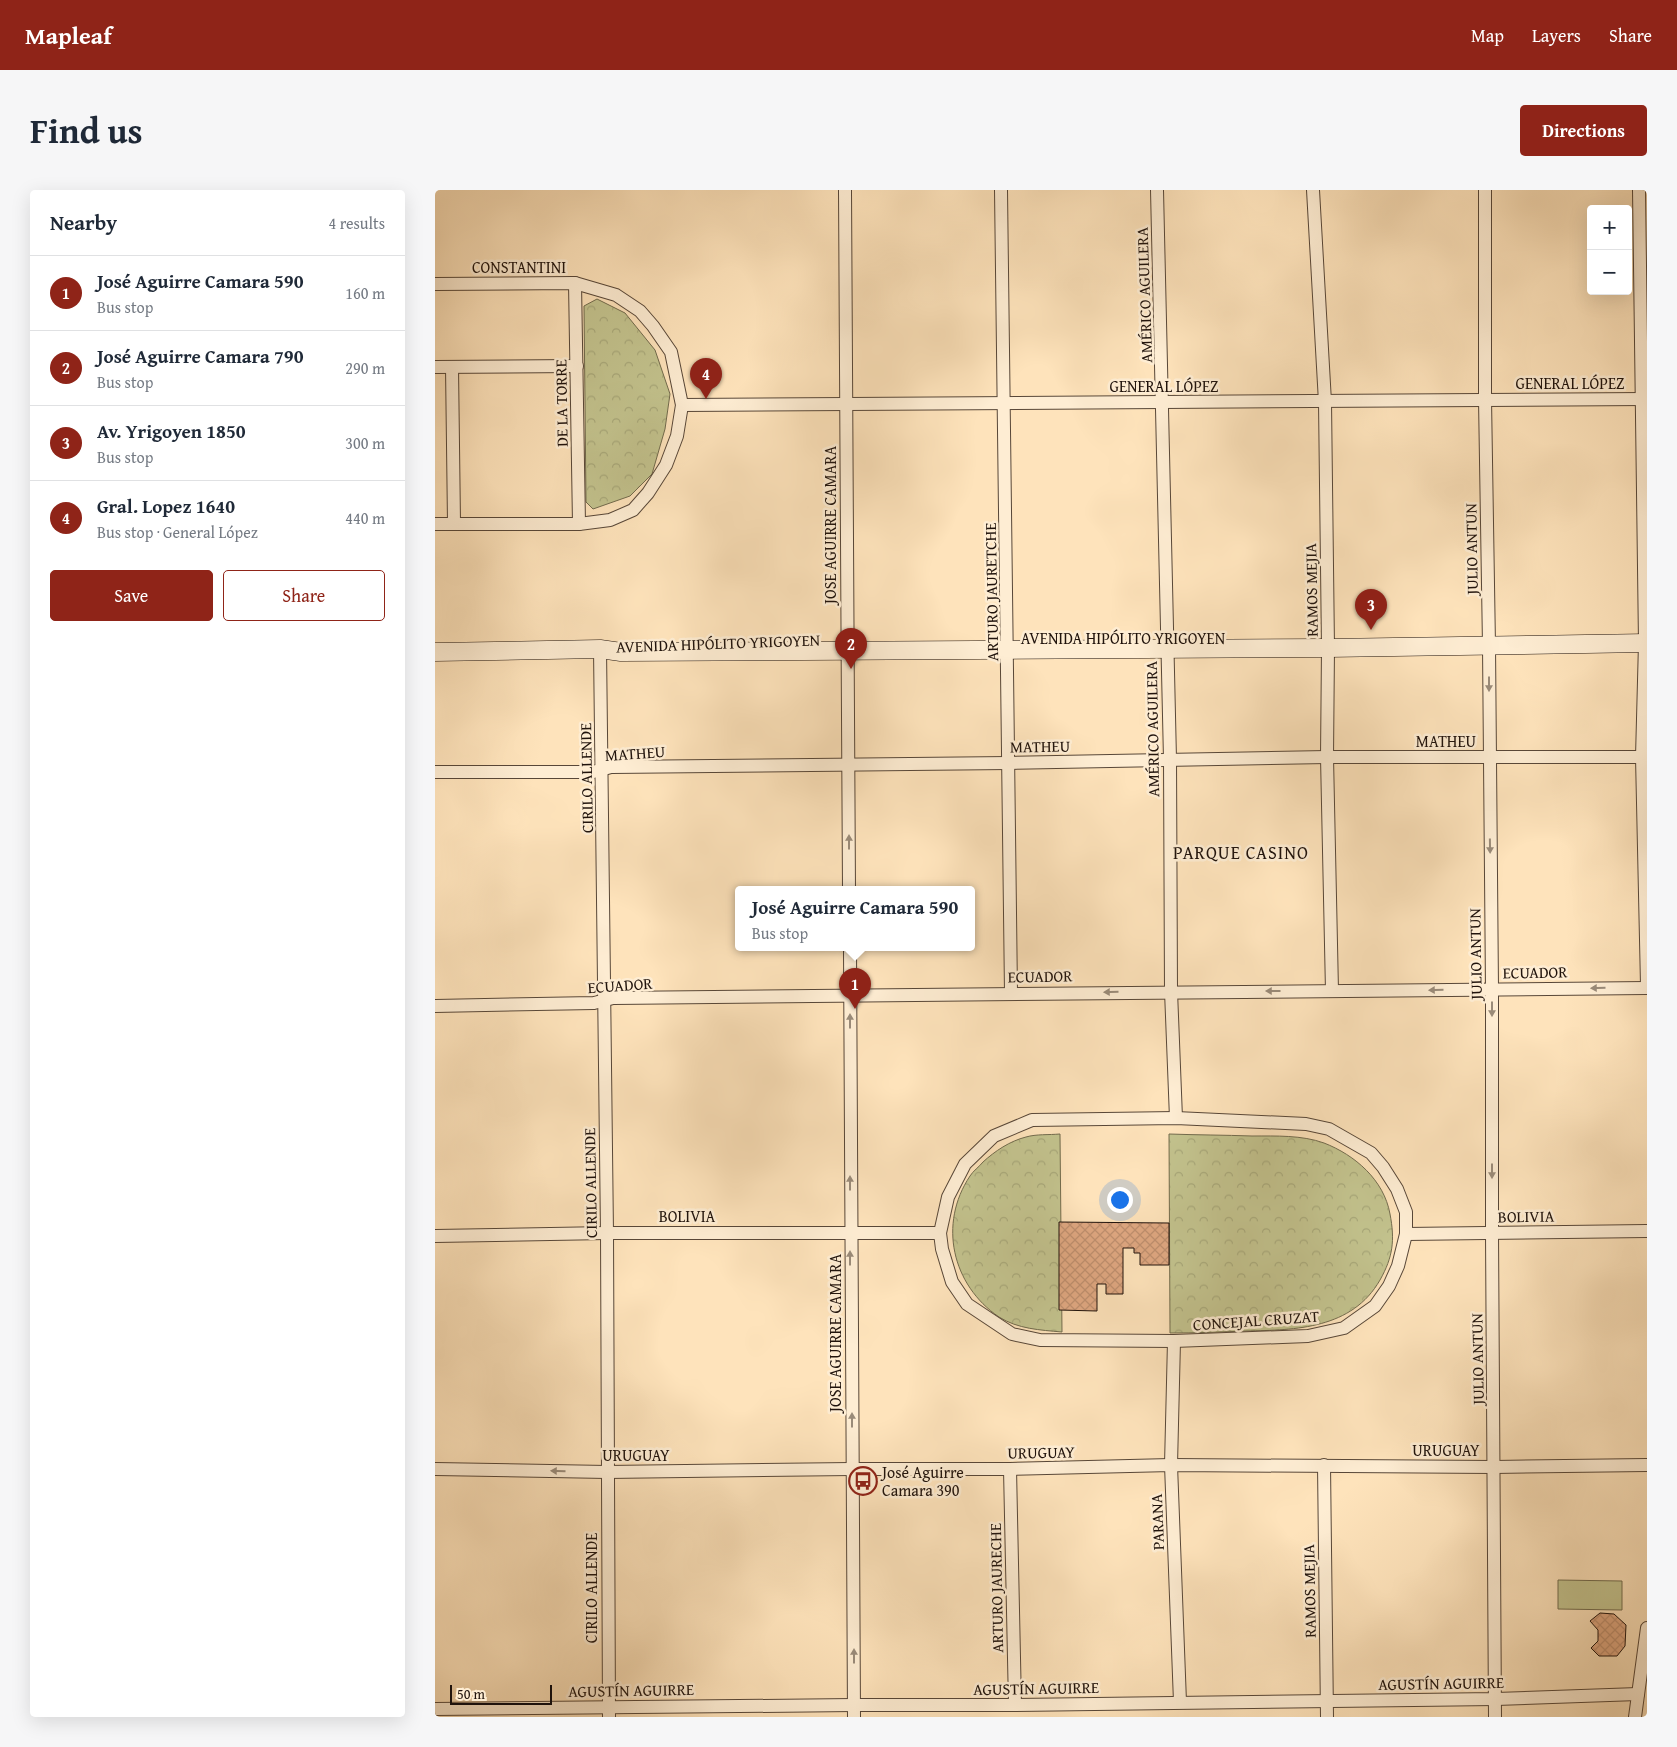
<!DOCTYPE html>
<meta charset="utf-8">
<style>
:root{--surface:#fff;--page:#f6f6f7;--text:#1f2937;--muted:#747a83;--line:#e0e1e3;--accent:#8f2418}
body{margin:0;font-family:"Gentium Book Plus",serif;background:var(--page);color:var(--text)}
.controls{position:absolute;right:15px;top:15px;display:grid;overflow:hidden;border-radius:5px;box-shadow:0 5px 20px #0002}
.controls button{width:45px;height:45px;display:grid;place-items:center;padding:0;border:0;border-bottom:1px solid var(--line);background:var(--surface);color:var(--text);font:25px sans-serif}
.scale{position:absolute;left:15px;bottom:12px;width:102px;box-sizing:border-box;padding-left:5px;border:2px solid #20130c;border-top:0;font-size:14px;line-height:18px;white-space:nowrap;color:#20130c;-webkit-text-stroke:4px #feedd3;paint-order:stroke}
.you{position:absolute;left:684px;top:1009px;width:18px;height:18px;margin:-12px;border:4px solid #fff;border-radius:50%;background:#1a73e8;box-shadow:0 0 0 8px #1a73e833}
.badge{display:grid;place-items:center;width:32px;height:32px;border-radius:50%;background:var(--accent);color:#fff;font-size:16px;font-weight:700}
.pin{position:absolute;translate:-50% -41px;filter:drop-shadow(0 1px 2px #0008)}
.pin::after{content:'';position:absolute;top:26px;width:18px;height:15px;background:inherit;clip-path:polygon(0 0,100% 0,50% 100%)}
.popup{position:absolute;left:300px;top:696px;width:240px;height:65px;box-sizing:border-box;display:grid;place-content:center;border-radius:5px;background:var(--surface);filter:drop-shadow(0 1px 4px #0005);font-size:16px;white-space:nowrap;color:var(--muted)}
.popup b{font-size:19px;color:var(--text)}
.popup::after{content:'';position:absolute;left:50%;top:100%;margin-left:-10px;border:10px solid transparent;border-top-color:var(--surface)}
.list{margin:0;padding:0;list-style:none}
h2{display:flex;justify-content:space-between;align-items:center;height:65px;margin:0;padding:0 20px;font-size:21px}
h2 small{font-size:16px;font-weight:400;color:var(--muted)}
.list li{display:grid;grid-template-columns:32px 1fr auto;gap:15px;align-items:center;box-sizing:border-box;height:75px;padding:0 20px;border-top:1px solid var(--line)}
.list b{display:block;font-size:19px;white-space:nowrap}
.list p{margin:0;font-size:16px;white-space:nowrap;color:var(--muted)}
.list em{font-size:16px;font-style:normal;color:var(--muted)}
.actions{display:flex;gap:10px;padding:15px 20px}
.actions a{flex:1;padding:11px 0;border:1px solid var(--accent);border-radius:5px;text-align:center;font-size:18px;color:var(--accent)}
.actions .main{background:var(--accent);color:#fff}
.map{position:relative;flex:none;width:1212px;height:1527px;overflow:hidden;border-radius:5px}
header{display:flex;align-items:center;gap:30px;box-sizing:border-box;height:70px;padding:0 25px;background:var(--accent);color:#fff}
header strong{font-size:24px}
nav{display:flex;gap:28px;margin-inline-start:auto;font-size:18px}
.intro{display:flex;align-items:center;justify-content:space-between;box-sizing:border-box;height:120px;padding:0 30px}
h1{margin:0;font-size:35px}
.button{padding:12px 22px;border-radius:5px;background:var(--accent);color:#fff;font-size:18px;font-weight:700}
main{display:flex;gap:30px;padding:0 30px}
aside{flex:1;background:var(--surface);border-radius:5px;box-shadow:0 5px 20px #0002}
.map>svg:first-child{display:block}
.park{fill:url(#park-crowns);stroke:#726b4d}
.garden{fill:#c3c38e;stroke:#726b4d}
.building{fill:url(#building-cross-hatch);stroke:#20130c}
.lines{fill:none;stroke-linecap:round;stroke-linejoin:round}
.minor-casing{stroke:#584738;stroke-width:14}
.secondary-casing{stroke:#20130c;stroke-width:19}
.minor{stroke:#feedd3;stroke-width:12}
.secondary{stroke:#feedd3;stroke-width:18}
.oneway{fill:#9a8b79}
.labels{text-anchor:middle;stroke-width:5;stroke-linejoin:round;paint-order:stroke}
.street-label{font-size:16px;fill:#20130c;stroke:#feedd3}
.poi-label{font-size:16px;fill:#20130c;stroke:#feedd3;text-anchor:start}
.neighbourhood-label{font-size:18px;letter-spacing:1px;fill:#20130c;stroke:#feedd3}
</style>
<header>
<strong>Mapleaf</strong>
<nav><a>Map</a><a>Layers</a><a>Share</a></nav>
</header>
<div class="intro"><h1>Find us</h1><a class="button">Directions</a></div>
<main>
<aside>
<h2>Nearby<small>4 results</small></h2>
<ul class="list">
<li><span class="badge">1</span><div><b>José Aguirre Camara 590</b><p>Bus stop</p></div><em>160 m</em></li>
<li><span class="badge">2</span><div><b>José Aguirre Camara 790</b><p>Bus stop</p></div><em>290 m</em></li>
<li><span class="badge">3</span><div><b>Av. Yrigoyen 1850</b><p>Bus stop</p></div><em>300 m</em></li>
<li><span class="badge">4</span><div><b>Gral. Lopez 1640</b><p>Bus stop · General López</p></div><em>440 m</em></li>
</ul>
<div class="actions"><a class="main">Save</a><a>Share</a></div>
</aside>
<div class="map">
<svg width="1212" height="1527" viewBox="0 0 1212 1527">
<defs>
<pattern id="park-crowns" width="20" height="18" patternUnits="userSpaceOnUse" patternTransform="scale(1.25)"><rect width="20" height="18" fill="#c3c38e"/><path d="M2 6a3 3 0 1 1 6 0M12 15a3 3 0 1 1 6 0" fill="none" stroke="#a7a779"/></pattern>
<pattern id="building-cross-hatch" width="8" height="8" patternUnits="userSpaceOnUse" patternTransform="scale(1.25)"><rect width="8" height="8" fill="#e0a882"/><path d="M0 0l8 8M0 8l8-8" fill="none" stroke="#c0906f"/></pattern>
</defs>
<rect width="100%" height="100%" fill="#fee3bb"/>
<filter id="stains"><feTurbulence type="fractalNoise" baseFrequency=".004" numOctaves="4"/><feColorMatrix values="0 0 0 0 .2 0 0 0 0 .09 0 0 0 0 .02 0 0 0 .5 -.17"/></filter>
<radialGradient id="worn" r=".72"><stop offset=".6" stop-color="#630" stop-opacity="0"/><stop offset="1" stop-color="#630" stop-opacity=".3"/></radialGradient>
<!-- park -->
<g class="park">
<path d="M162 109 190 123 220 160 235 204 230 239 217 284 195 306 158 319 151 312 149 116Z"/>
<path d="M625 944 627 1142C605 1140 583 1139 564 1127 517 1095 503 1034 535 986 538 981 544 977 548 972 560 961 575 951 591 947 601 944 614 945 625 944Z"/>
<path d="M734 944C762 945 790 945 817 946 841 946 867 945 889 953 920 965 949 990 955 1024 960 1050 958 1067 945 1090 917 1139 861 1140 811 1141 786 1142 760 1143 735 1143Z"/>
</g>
<!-- garden -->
<path class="garden" d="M1123 1390 1187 1391V1420L1123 1419Z"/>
<!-- building -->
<g class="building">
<path d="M624 1032 734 1033V1075H705V1063H699V1058H688V1104H671V1094H662V1121L624 1120Z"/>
<path d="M1165 1423 1179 1424 1191 1435 1190 1456 1182 1466H1164L1156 1458 1163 1451V1440L1155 1431Z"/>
</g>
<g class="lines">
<defs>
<g id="minor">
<path d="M410 0 414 700"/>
<path d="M566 0 576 803"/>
<path d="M722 0 735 569 736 801 741 928"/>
<path d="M878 0 890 212 893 458 892 567 897 801"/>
<path d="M1050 0V209L1054 456 1057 799V1043L1060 1527"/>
<path d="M1204 0 1210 453 1207 567 1212 795"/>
<path d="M140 93 144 334"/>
<path d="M0 94 140 93 181 105 205 121 218 136 236 162 247 215 242 246 231 275 213 303 198 320 175 330 144 334H0"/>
<path d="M0 177 142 176"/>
<path d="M17 177 19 333"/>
<path d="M247 215 1212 209"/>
<path d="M165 459 172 1043 174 1527"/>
<path d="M0 582H158L176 577 574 573 892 567H1212"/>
<path d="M415 758 419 1527"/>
<path d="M0 816 159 813 178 808 1212 798"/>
<path d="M741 928 871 934 894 939 936 963 948 977 962 999 971 1022V1044L963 1076 954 1096 940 1116 909 1138 873 1146 739 1151 605 1150 577 1144 532 1114 517 1092 507 1059 505 1043 513 1007 530 974 559 946 597 930Z"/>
<path d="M971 1044 1212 1041"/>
<path d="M0 1046 172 1043H505"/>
<path d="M739 1151 736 1275 745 1512"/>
<path d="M889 1275 892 1527"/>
<path d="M0 1279 172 1282 417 1279H575L736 1275 1059 1277 1212 1275"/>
<path d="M575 1279 580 1515"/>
<path d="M0 1519 419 1515H580L1061 1509 1203 1504"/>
<path d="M1200 1527 1212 1438"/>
</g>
<path id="secondary" d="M0 462 165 459 186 462 893 458 1212 453"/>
</defs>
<!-- minor casing -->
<use href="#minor" class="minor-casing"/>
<!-- secondary casing -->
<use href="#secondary" class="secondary-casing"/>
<!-- minor -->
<use href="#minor" class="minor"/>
<!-- secondary -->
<use href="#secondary" class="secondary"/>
</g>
<!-- one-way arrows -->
<defs><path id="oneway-solid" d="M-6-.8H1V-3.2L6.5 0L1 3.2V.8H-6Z" transform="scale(1.25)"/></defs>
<g class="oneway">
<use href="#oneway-solid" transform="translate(1054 494) rotate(90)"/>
<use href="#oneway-solid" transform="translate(414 652) rotate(-90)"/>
<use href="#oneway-solid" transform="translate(1055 656) rotate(89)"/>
<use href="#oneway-solid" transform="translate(1163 798) rotate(179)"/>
<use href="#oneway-solid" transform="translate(1001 800) rotate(179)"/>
<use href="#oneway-solid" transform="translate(838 801) rotate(180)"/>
<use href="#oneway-solid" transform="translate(676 802) rotate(179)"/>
<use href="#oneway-solid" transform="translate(1057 819) rotate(90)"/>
<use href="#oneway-solid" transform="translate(415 831) rotate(-90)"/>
<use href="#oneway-solid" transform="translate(1057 981) rotate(90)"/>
<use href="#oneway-solid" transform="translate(415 993) rotate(-90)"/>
<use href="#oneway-solid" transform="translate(415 1068) rotate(-90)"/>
<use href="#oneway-solid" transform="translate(417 1230) rotate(-90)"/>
<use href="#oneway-solid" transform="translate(123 1281) rotate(-179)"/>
<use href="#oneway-solid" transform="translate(419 1466) rotate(-90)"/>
</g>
<!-- icons -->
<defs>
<symbol id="bus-ring" viewBox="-11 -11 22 22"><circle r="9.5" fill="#feedd3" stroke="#8f2418" stroke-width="1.5"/><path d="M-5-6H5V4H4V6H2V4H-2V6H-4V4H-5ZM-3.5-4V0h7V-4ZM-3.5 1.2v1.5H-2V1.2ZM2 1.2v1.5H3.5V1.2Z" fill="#8f2418"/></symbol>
</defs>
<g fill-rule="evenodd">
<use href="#bus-ring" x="412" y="1275" width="32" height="32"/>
</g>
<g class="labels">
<!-- street labels -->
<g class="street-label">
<text x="84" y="83">CONSTANTINI</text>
<text transform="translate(709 105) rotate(-92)" y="6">AMÉRICO AGUILERA</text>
<text x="1135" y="199">GENERAL LÓPEZ</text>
<text x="729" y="202">GENERAL LÓPEZ</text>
<text transform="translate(126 213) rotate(-91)" y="6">DE LA TORRE</text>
<text transform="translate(395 335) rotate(-90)" y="6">JOSE AGUIRRE CAMARA</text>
<text transform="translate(1036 359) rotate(-91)" y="6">JULIO ANTUN</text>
<text transform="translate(876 400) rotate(-91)" y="6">RAMOS MEJIA</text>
<text transform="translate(556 402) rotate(-91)" y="6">ARTURO JAURETCHE</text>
<text x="688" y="454">AVENIDA HIPÓLITO YRIGOYEN</text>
<text transform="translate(283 453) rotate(-2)" y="6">AVENIDA HIPÓLITO YRIGOYEN</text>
<text transform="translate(717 539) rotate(-91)" y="6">AMÉRICO AGUILERA</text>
<text x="1011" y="557">MATHEU</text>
<text transform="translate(605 556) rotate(-1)" y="6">MATHEU</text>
<text transform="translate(200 563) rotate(-4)" y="6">MATHEU</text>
<text transform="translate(151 588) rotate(-91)" y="6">CIRILO ALLENDE</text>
<text transform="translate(1040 764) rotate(-91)" y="6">JULIO ANTUN</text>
<text transform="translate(1100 782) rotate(-1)" y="6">ECUADOR</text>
<text transform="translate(605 786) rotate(-1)" y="6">ECUADOR</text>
<text transform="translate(185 795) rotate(-4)" y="6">ECUADOR</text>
<text transform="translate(155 993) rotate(-91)" y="6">CIRILO ALLENDE</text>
<text x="252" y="1032">BOLIVIA</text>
<text transform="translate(1091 1026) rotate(-1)" y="6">BOLIVIA</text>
<text transform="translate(821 1130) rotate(-4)" y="6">CONCEJAL CRUZAT</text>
<text transform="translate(400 1143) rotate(-90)" y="6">JOSE AGUIRRE CAMARA</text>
<text transform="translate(1042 1169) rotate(-91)" y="6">JULIO ANTUN</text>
<text x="1011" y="1266">URUGUAY</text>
<text transform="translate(606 1262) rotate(-1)" y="6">URUGUAY</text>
<text x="201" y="1271">URUGUAY</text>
<text transform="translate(722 1332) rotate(-92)" y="6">PARANA</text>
<text transform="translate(156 1398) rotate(-90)" y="6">CIRILO ALLENDE</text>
<text transform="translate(561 1398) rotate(-91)" y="6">ARTURO JAURECHE</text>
<text transform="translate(874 1401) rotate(-91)" y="6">RAMOS MEJIA</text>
<text transform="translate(1006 1493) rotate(-1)" y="6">AGUSTÍN AGUIRRE</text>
<text transform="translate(601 1498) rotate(-1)" y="6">AGUSTÍN AGUIRRE</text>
<text transform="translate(196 1500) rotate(-1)" y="6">AGUSTÍN AGUIRRE</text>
</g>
<!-- poi labels -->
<g class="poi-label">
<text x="447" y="1288">José Aguirre<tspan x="447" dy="18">Camara 390</tspan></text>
</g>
<!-- neighbourhood labels -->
<g class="neighbourhood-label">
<text x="806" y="669">PARQUE CASINO</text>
</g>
</g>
<rect width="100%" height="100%" filter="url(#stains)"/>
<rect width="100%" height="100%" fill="url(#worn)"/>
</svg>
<div class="controls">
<button>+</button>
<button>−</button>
</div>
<div class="scale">50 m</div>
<div class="you"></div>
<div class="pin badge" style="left:420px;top:819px">1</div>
<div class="popup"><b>José Aguirre Camara 590</b>Bus stop</div>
<div class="pin badge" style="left:416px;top:479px">2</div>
<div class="pin badge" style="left:936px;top:440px">3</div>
<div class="pin badge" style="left:271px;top:209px">4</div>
</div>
</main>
